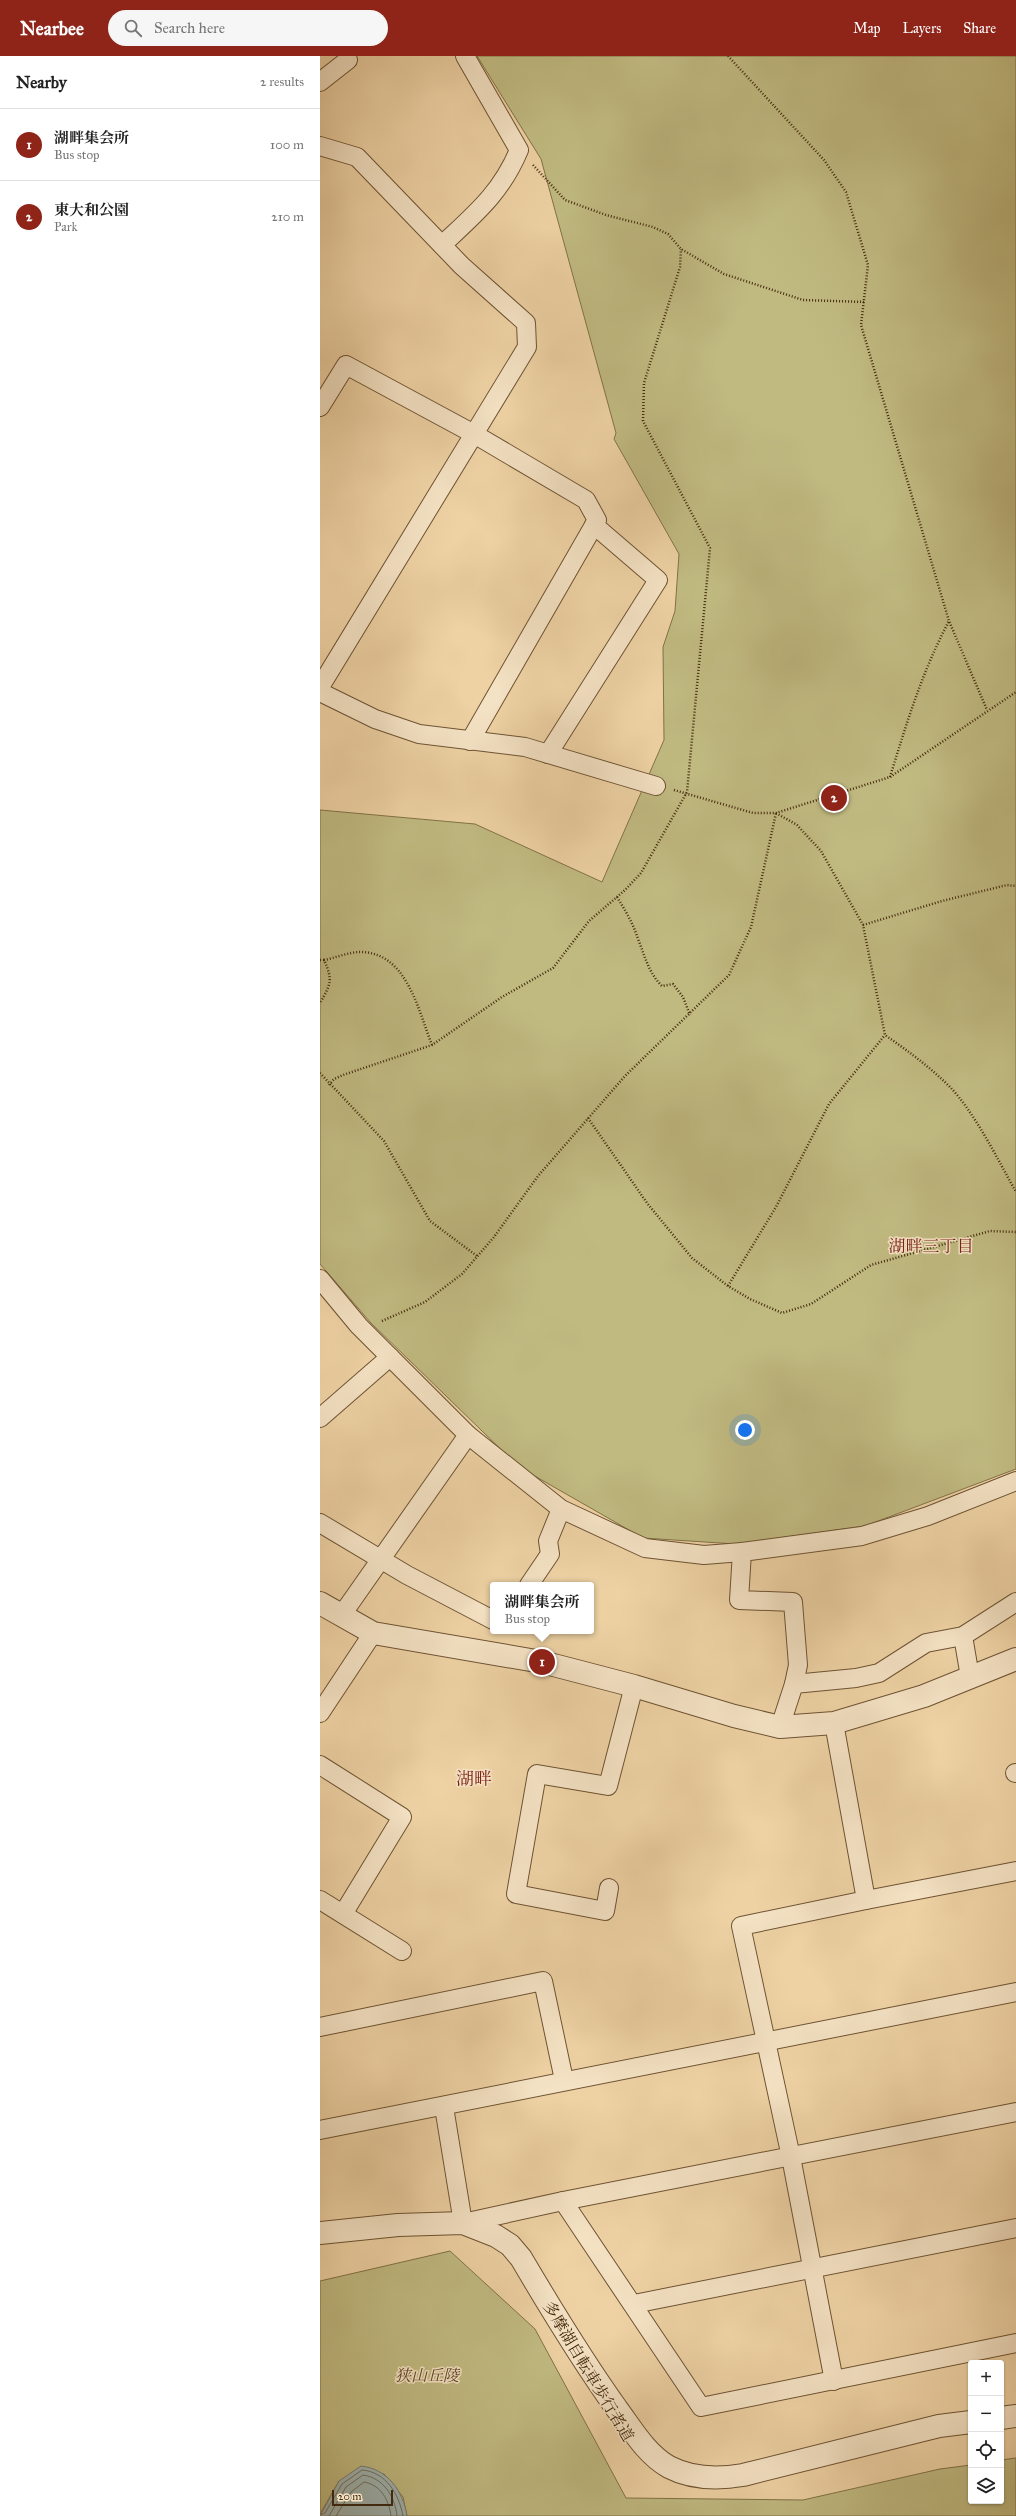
<!DOCTYPE html>
<meta charset="utf-8">
<style>
:root{--surface:#fff;--page:#f6f6f6;--text:#222;--muted:#767676;--line:#e0e0e0;--accent:#8f2418}
body{margin:0;font-family:"IM FELL Great Primer","Noto Serif JP",serif;background:var(--page);color:var(--text)}
.controls{position:absolute;right:12px;bottom:12px;display:grid;overflow:hidden;border-radius:4px;box-shadow:0 1px 3px #0004}
.controls button{width:36px;height:36px;display:grid;place-items:center;padding:0;border:0;border-bottom:1px solid var(--line);background:var(--surface);color:var(--text);font:20px sans-serif}
.scale{position:absolute;left:12px;bottom:10px;width:61px;box-sizing:border-box;padding-left:4px;border:2px solid #43290d;border-top:0;font-size:11px;line-height:14px;white-space:nowrap;color:#43290d;-webkit-text-stroke:3px #f4e2c4;paint-order:stroke}
.you{position:absolute;left:425px;top:1374px;width:14px;height:14px;margin:-10px;border:3px solid #fff;border-radius:50%;background:#1a73e8;box-shadow:0 0 0 6px #1a73e833}
.badge{display:grid;place-items:center;width:26px;height:26px;border-radius:50%;background:var(--accent);color:#fff;font-size:13px;font-weight:700}
.pin{position:absolute;translate:-50% -50%;border:2px solid #fff;box-shadow:0 1px 4px #0006}
.popup{position:absolute;left:170px;top:1526px;width:104px;height:52px;box-sizing:border-box;display:grid;place-content:center;border-radius:4px;background:var(--surface);filter:drop-shadow(0 1px 3px #0005);font-size:13px;white-space:nowrap;color:var(--muted)}
.popup b{font-size:15px;color:var(--text)}
.popup::after{content:'';position:absolute;left:50%;top:100%;margin-left:-8px;border:8px solid transparent;border-top-color:var(--surface)}
.list{margin:0;padding:0;list-style:none}
h2{display:flex;justify-content:space-between;align-items:center;height:52px;margin:0;padding:0 16px;font-size:17px}
h2 small{font-size:13px;font-weight:400;color:var(--muted)}
.list li{display:grid;grid-template-columns:26px 1fr auto;gap:12px;align-items:center;box-sizing:border-box;height:72px;padding:0 16px;border-top:1px solid var(--line)}
.list b{display:block;font-size:15px;white-space:nowrap}
.list p{margin:0;font-size:13px;white-space:nowrap;color:var(--muted)}
.list em{font-size:13px;font-style:normal;color:var(--muted)}
.icon{flex:none;width:22px;height:22px;fill:none;stroke:currentColor;stroke-width:2;stroke-linecap:round;stroke-linejoin:round}
.map{position:relative;flex:none;width:696px;height:2460px;overflow:hidden}
header{display:flex;align-items:center;gap:24px;box-sizing:border-box;height:56px;padding:0 20px;background:var(--accent);color:#fff}
header strong{font-size:19px}
nav{display:flex;gap:22px;margin-inline-start:auto;font-size:14px}
.search{width:280px;height:36px;background:var(--page);display:flex;align-items:center;gap:10px;box-sizing:border-box;padding:0 14px;border-radius:22px;color:var(--muted);font-size:15px}
main{display:flex}
aside{flex:1;background:var(--surface)}
.map>svg:first-child{display:block}
.green{fill:#c0ba81;stroke:#827247}
.water{fill:#9eb5b2;stroke:#7a7d70}
.lines{fill:none;stroke-linecap:round;stroke-linejoin:round}
.shore{stroke:#706f60;stroke-width:1}
.minor-casing{stroke:#6e5333;stroke-width:20}
.tertiary-casing{stroke:#6e5333;stroke-width:24}
.path{stroke:#43290d;stroke-width:2.5;stroke-dasharray:1 2;stroke-linecap:butt}
.minor{stroke:#f4e2c4;stroke-width:18}
.tertiary{stroke:#f4e2c4;stroke-width:22}
.labels{text-anchor:middle;stroke-width:3;stroke-linejoin:round;paint-order:stroke}
.street-label{font-size:16px;fill:#43290d;stroke:#f4e2c4}
.park-label{font-size:16px;font-style:italic;fill:#5c4624;stroke:#f4e2c4}
.neighbourhood-label{font-size:17px;fill:#7a1f14;stroke:#f4e2c4}
.quarter-label{font-size:18px;fill:#7a1f14;stroke:#f4e2c4}
</style>
<header>
<strong>Nearbee</strong>
<div class="search"><svg class="icon" aria-label="search" viewBox="0 0 24 24"><circle cx="10" cy="10" r="6"/><path d="M15 15l6 6"/></svg>Search here</div>
<nav><a>Map</a><a>Layers</a><a>Share</a></nav>
</header>
<main>
<aside>
<h2>Nearby<small>2 results</small></h2>
<ul class="list">
<li><span class="badge">1</span><div><b>湖畔集会所</b><p>Bus stop</p></div><em>100 m</em></li>
<li><span class="badge">2</span><div><b>東大和公園</b><p>Park</p></div><em>210 m</em></li>
</ul>
</aside>
<div class="map">
<svg width="696" height="2460" viewBox="0 0 696 2460">
<rect width="100%" height="100%" fill="#eed2a4"/>
<filter id="stains"><feTurbulence type="fractalNoise" baseFrequency=".005" numOctaves="4"/><feColorMatrix values="0 0 0 0 .2 0 0 0 0 .09 0 0 0 0 .02 0 0 0 .5 -.17"/></filter>
<radialGradient id="worn" r=".72"><stop offset=".6" stop-color="#630" stop-opacity="0"/><stop offset="1" stop-color="#630" stop-opacity=".3"/></radialGradient>
<!-- green -->
<g class="green">
<path d="M157 0H696V1413L545 1470 416 1488 323 1482 199 1411 51 1267 0 1208V754L155 768 282 826 344 684 343 591 355 555 359 498 294 383 296 377 221 103Z"/>
<path d="M130 2195 215 2273 306 2442 483 2444 620 2413 651 2409V2445H681V2404L696 2402V2460H87L83 2441 64 2418 19 2425 0 2458V2225Z"/>
</g>
<!-- water -->
<path class="water" d="M41 2410C68 2413 83 2435 87 2460H0L19 2425Z"/>
<g class="lines">
<!-- shore -->
<g class="shore">
<path d="M0 2459 5 2457 22 2428 42 2414C66 2416 79 2438 83 2460"/>
<path d="M9 2460 26 2431 43 2419C64 2422 75 2441 77 2460"/>
<path d="M16 2460 31 2436 44 2426C61 2429 69 2444 71 2460"/>
</g>
<defs>
<g id="minor">
<path d="M0 26 28 4"/>
<path d="M0 90 37 101 142 210 206 267 207 291 0 631"/>
<path d="M122 189C155 158 181 137 199 94L145 0"/>
<path d="M0 351 26 309 154 378 266 444 277 464 150 685"/>
<path d="M0 636 55 663 99 678 205 691 336 730"/>
<path d="M228 698 338 524 274 469"/>
<path d="M0 1223 39 1270 148 1379 241 1453 325 1492 384 1499 422 1496"/>
<path d="M0 1362 70 1301"/>
<path d="M0 1467 87 1519 173 1564"/>
<path d="M209 1529 230 1498 228 1485 241 1453"/>
<path d="M21 1560 148 1379"/>
<path d="M643 1580 650 1621"/>
<path d="M474 1628 478 1609 473 1546 419 1544 422 1496 542 1480 608 1460 696 1425"/>
<path d="M0 1657 53 1577"/>
<path d="M514 1667 546 1844 421 1870 471 2101 514 2325"/>
<path d="M460 1671 474 1628 536 1622 559 1617 606 1587 643 1580 696 1546"/>
<path d="M0 1709 82 1761 23 1858"/>
<path d="M695 1717H696"/>
<path d="M289 1832 285 1855 196 1838 217 1718 288 1730 314 1630"/>
<path d="M0 1844 82 1895"/>
<path d="M546 1844 696 1815"/>
<path d="M0 1971 223 1925 244 2024"/>
<path d="M124 2051 143 2167 243 2145 696 2056"/>
<path d="M0 2074 696 1936"/>
<path d="M243 2145 381 2351 696 2287"/>
<path d="M314 2248 696 2172"/>
</g>
<g id="tertiary">
<path d="M0 1547 53 1577 222 1606 314 1630 414 1660 460 1671 514 1667 604 1640 696 1603"/>
<path d="M0 2177 78 2169 143 2167 176 2180 190 2189 201 2202C231 2253 262 2304 297 2353 312 2373 326 2398 349 2411 372 2423 399 2423 423 2419L619 2370 651 2366"/>
<path d="M681 2362 696 2360"/>
</g>
</defs>
<!-- minor casing -->
<use href="#minor" class="minor-casing"/>
<!-- tertiary casing -->
<use href="#tertiary" class="tertiary-casing"/>
<!-- path -->
<g class="path">
<path d="M408 0 504 104 526 136 548 209 541 269 629 565 667 654"/>
<path d="M213 109 245 144 286 159 333 171 348 178 361 193 404 218 483 244 545 246"/>
<path d="M570 721C587 666 602 616 629 565"/>
<path d="M354 734 433 757H456L570 721 696 636"/>
<path d="M456 757 477 769 501 795 543 869 565 979C588 995 610 1011 630 1031 655 1057 678 1104 696 1136"/>
<path d="M297 841C305 854 313 867 318 883 325 900 328 916 342 930L353 928 363 941 370 959"/>
<path d="M543 869 622 845 687 829 696 830"/>
<path d="M0 904H4C13 924 11 928 0 947"/>
<path d="M4 904C15 902 29 896 40 896 87 896 98 954 112 989"/>
<path d="M0 1017 64 1085 110 1165 157 1200"/>
<path d="M9 1029 14 1023 23 1019 112 989 182 941 233 912 269 865 305 834 321 817 367 736 390 492 323 365 324 327 360 211 361 193"/>
<path d="M268 1062 327 1147 372 1202 408 1230 430 1243 462 1257 491 1248 551 1209 670 1175 696 1176"/>
<path d="M408 1230 456 1151 509 1048 565 979"/>
<path d="M62 1265 105 1246 142 1218 174 1181 218 1120 305 1020 409 919 431 871 456 757"/>
</g>
<!-- minor -->
<use href="#minor" class="minor"/>
<!-- tertiary -->
<use href="#tertiary" class="tertiary"/>
</g>
<g class="labels">
<!-- street labels -->
<g class="street-label">
<text transform="translate(269 2315) rotate(59)" y="6">多摩湖自転車歩行者道</text>
</g>
<!-- park labels -->
<g class="park-label">
<text x="107" y="2325">狭山丘陵</text>
</g>
<!-- neighbourhood labels -->
<g class="neighbourhood-label">
<text x="611" y="1196">湖畔三丁目</text>
</g>
<!-- quarter labels -->
<g class="quarter-label">
<text x="154" y="1729">湖畔</text>
</g>
</g>
<rect width="100%" height="100%" filter="url(#stains)"/>
<rect width="100%" height="100%" fill="url(#worn)"/>
</svg>
<div class="controls">
<button>+</button>
<button>−</button>
<button><svg class="icon" aria-label="locate" viewBox="0 0 24 24"><circle cx="12" cy="12" r="6"/><path d="M12 2v4M12 18v4M2 12h4M18 12h4"/></svg></button>
<button><svg class="icon" aria-label="layers" viewBox="0 0 24 24"><path d="M12 4l9 5-9 5-9-5zM3 14l9 5 9-5"/></svg></button>
</div>
<div class="scale">20 m</div>
<div class="you"></div>
<div class="pin badge" style="left:222px;top:1606px">1</div>
<div class="popup"><b>湖畔集会所</b>Bus stop</div>
<div class="pin badge" style="left:514px;top:742px">2</div>
</div>
</main>
